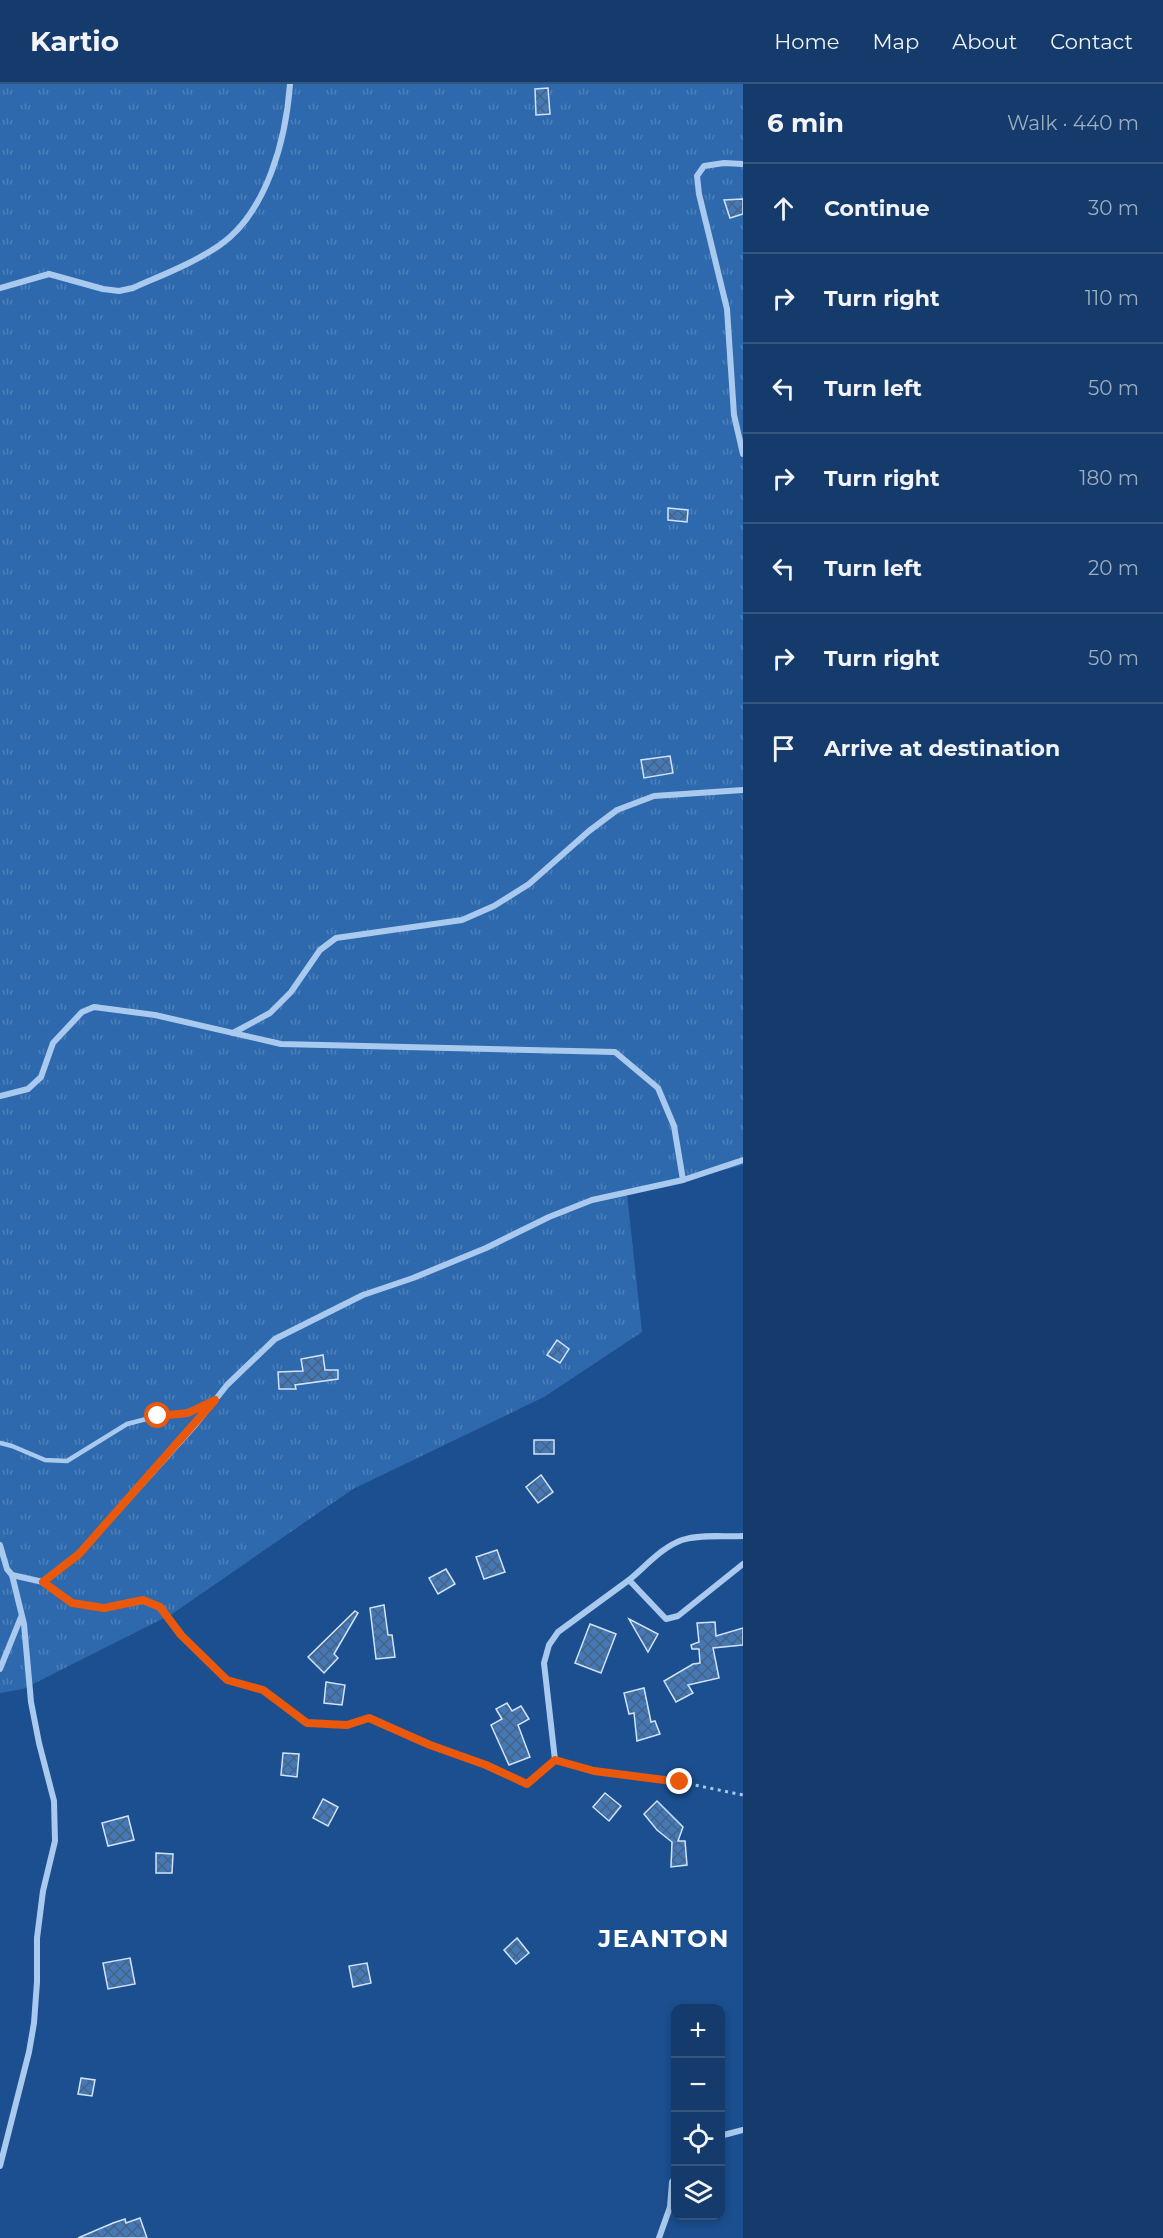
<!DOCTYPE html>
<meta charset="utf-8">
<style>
:root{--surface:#143b6b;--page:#214673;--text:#f1f3f6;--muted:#9dadc1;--line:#33557e}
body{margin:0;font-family:Montserrat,sans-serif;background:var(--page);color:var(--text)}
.controls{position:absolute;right:18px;bottom:18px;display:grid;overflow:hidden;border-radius:12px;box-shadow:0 3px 9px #0003}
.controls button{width:54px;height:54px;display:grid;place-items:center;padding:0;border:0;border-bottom:2px solid var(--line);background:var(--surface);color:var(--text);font:30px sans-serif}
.stop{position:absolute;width:18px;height:18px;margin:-14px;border:4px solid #ea580c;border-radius:50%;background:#fff}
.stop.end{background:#ea580c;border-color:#fff;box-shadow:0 2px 6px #0008}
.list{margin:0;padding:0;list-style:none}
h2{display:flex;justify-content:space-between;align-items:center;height:78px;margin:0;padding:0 24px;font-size:26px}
h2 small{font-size:20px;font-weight:400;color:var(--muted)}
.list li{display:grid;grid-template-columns:39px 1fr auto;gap:18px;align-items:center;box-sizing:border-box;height:90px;padding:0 24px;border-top:2px solid var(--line)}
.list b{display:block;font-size:22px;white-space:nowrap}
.list em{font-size:20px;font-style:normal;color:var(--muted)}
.icon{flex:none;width:33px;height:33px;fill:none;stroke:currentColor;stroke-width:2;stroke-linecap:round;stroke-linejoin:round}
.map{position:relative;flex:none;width:743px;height:2154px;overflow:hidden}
header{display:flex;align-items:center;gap:36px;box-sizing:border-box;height:84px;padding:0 30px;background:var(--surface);border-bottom:2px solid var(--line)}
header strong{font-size:28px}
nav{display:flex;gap:33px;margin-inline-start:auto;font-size:21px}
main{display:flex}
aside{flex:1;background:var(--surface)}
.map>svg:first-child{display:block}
.grass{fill:url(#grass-tufts)}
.building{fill:url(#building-cross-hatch);stroke:#cfe3fa;stroke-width:1.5}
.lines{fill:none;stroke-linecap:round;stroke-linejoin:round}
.path{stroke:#a9c9ee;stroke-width:3;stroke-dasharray:3 4.5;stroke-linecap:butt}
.lane{stroke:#a9c9ee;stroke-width:4.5}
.street{stroke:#a9c9ee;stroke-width:6}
.route{stroke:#ea580c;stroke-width:8}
.labels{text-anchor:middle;stroke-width:5;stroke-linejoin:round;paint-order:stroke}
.district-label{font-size:24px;font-weight:bold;letter-spacing:1.5px;fill:#fff;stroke:#1b4f8f}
</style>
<header>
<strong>Kartio</strong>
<nav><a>Home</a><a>Map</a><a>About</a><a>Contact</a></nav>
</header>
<main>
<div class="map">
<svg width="743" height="2154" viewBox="0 0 743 2154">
<defs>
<pattern id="grass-tufts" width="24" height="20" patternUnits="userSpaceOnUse" patternTransform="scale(1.5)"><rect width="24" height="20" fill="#2e69ad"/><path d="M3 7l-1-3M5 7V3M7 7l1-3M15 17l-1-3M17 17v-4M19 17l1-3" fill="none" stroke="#4d80b9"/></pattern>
<pattern id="building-cross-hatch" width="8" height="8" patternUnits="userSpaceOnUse" patternTransform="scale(1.5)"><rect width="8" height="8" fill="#4478b7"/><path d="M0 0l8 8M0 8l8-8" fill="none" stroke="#486282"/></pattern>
</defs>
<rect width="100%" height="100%" fill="#1b4f8f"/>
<!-- grass -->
<path class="grass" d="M0 0H743V1081L627 1110 642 1248 544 1313 353 1405 172 1530 23 1605 0 1609Z"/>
<!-- building -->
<g class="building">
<path d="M548 4 550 30 536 31 535 5Z"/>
<path d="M743 115V130L730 134 724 116Z"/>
<path d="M668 424 688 426 687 438 668 436Z"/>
<path d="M670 672 673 689 644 694 641 676Z"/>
<path d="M557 1256 569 1265 560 1279 547 1271Z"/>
<path d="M323 1271 325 1286H338V1295L295 1301 296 1305H279L278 1288 303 1287 301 1275Z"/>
<rect x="534" y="1356" width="20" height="14"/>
<path d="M541 1391 553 1408 538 1419 526 1403Z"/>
<path d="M497 1466 505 1488 484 1495 476 1473Z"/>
<path d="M446 1485 455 1500 438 1510 429 1494Z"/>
<path d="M384 1521 388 1551H392L395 1573 376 1575 370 1524Z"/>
<path d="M355 1527 358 1529 334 1570 338 1574 324 1589 308 1573Z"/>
<path d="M629 1535 658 1550 648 1568Z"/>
<path d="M715 1538 716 1552 743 1544V1561L713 1564 719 1594 688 1601 693 1609 676 1618 664 1597 693 1580 700 1579 699 1565H692L691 1561 699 1558 697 1539Z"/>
<path d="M590 1540 616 1550 601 1589 575 1579Z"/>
<path d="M326 1598 345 1601 342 1621 324 1619Z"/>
<path d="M644 1604 651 1638 655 1637 660 1650 637 1657 634 1629 629 1630 624 1609Z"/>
<path d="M507 1619 512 1627 521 1622 529 1635 518 1641 530 1673 509 1681 491 1641 502 1635 496 1625Z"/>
<path d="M283 1669 299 1670 297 1693 281 1691Z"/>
<path d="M605 1709 621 1722 609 1737 593 1723Z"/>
<path d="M323 1715 338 1723 328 1742 313 1734Z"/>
<path d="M657 1717 683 1743 678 1757H685L687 1781 671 1783 672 1758 657 1746 644 1730Z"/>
<path d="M128 1732 134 1756 108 1762 102 1739Z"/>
<path d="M156 1769 173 1770 172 1789H156Z"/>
<path d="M517 1854 529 1869 516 1880 504 1866Z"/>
<path d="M130 1874 135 1900 108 1905 103 1879Z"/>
<path d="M367 1879 371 1899 353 1903 349 1882Z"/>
<path d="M81 1994 95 1996 92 2012 78 2010Z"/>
<path d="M140 2134 147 2154H78L113 2139 125 2135 126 2139Z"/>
</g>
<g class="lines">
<!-- path -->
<g class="path">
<path d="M52 1504 72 1519 104 1524 143 1516 161 1523 181 1551 227 1596 263 1606 307 1639 347 1641 369 1634 430 1661 486 1681 527 1700 548 1682"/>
<path d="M563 1678 594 1687 680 1698 743 1711"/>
</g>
<!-- lane -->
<path class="lane" d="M0 1359 12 1362 45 1376 67 1377 127 1340 158 1332 188 1329 215 1316"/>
<!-- street -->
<g class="street">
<path d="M743 80 724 79 704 82 697 92 699 110 727 225 734 331 743 370"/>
<path d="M0 204 49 190 103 205 119 207 133 204C162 191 194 179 220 161 267 128 286 55 290 0"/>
<path d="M233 949 270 929 291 908 320 866 336 854 462 836 494 822 529 800 589 747 617 726 654 712 743 706"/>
<path d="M0 1012 28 1005 41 993 53 959 82 928 94 923 155 931 281 960 615 968 658 1004 674 1042 683 1096"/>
<path d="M0 1461 7 1485 12 1491 24 1540 31 1618 39 1659 54 1717 55 1757 43 1807 37 1854V1898L34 1939 29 1968 0 2082"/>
<path d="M12 1491 43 1498 79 1470 196 1340 227 1301 275 1255 363 1211 413 1194 486 1164 549 1133 592 1116 683 1096 743 1076"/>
<path d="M629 1496C645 1483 662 1463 682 1456 700 1450 724 1453 743 1452"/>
<path d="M0 1585 21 1533"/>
<path d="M555 1676 544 1579 549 1561 558 1548 629 1496 666 1535 678 1532 743 1480"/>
<path d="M720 2052 743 2046"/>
<path d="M659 2154 670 2123 672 2098 676 2092"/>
</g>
</g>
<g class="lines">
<!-- route -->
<path class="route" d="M158 1332 188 1329 215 1316 79 1470 43 1498 72 1519 104 1524 143 1516 160 1523 181 1551 227 1596 263 1606 307 1639 347 1641 369 1634 430 1661 486 1681 527 1700 555 1676 594 1687 680 1698"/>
</g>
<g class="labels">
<!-- district labels -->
<g class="district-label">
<text x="664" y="1863">JEANTON</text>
</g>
</g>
</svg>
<div class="controls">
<button>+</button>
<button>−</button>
<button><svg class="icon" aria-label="locate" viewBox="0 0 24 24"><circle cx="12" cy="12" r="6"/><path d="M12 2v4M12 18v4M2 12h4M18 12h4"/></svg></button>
<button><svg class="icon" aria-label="layers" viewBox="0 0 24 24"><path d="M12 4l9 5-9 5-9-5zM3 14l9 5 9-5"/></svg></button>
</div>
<div class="stop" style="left:158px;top:1332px"></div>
<div class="stop end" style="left:680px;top:1698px"></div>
</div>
<aside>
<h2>6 min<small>Walk · 440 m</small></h2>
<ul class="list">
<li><svg class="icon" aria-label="ahead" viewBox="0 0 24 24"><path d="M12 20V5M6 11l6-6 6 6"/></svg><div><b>Continue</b></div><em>30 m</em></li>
<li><svg class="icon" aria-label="right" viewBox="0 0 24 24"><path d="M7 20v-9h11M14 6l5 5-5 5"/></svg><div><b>Turn right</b></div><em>110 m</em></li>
<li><svg class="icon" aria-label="left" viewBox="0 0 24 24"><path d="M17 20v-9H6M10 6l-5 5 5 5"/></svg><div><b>Turn left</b></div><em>50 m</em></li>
<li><svg class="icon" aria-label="right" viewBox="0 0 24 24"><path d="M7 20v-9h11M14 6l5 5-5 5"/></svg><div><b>Turn right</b></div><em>180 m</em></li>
<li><svg class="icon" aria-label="left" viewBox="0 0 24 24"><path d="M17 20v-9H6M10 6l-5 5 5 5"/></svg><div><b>Turn left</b></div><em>20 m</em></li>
<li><svg class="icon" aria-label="right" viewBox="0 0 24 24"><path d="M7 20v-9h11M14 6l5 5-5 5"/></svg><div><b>Turn right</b></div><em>50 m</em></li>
<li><svg class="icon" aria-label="arrive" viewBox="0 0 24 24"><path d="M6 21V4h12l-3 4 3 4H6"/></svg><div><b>Arrive at destination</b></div></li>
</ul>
</aside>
</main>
